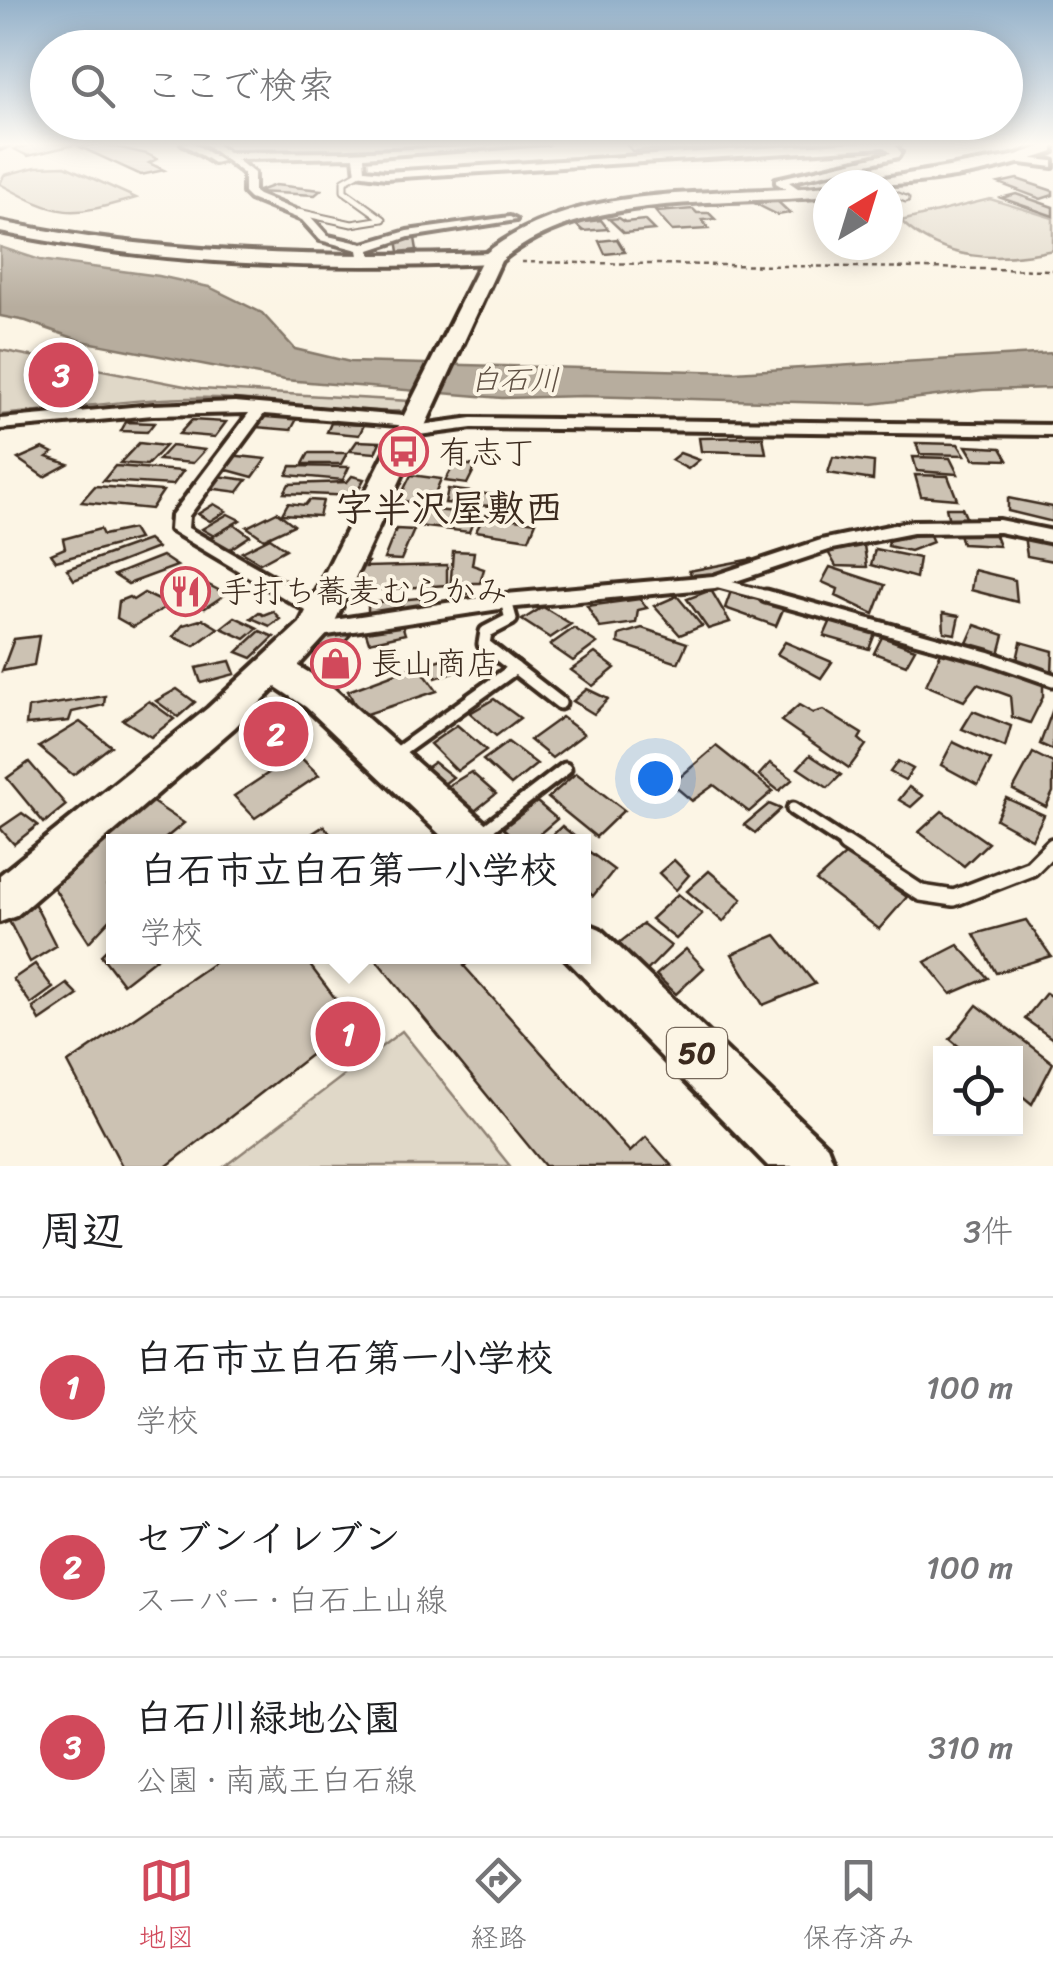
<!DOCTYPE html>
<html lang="ja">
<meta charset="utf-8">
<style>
:root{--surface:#fff;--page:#f6f6f6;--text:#202124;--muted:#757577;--line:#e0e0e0;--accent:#d1495b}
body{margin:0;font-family:Sriracha,"Klee One",sans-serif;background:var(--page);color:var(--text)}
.controls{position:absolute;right:30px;bottom:30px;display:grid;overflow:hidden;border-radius:0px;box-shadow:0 5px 25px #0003}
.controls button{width:90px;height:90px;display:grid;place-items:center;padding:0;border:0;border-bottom:2px solid var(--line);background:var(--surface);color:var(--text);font:50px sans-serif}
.compass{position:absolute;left:813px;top:170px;width:90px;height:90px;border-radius:50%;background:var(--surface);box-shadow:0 5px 25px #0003;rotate:38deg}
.you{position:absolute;left:655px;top:778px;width:35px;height:35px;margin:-25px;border:8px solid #fff;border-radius:50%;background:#1a73e8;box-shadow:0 0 0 15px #1a73e833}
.badge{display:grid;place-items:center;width:65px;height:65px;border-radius:50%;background:var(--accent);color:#fff;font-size:32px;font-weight:700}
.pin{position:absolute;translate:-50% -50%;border:5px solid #fff;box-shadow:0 2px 10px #0006}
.popup{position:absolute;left:106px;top:834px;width:485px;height:130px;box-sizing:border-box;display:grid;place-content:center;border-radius:0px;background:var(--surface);filter:drop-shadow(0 2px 8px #0005);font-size:32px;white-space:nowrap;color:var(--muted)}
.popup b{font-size:38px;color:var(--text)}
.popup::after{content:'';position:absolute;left:50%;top:100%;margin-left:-20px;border:20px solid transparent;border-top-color:var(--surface)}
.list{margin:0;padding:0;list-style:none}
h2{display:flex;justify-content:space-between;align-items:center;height:130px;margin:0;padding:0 40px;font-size:42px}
h2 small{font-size:32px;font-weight:400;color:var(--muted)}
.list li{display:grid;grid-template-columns:65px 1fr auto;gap:30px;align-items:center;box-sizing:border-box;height:180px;padding:0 40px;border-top:2px solid var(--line)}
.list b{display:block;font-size:38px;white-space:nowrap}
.list p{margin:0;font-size:32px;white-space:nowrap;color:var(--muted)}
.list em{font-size:32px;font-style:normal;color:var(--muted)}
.icon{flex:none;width:55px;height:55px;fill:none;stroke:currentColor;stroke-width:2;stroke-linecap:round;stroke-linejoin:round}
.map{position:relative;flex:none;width:1053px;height:1166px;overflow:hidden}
.search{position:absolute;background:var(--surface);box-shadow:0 5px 25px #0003;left:30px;right:30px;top:30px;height:110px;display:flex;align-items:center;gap:25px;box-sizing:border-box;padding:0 35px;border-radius:55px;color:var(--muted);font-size:38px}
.sheet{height:670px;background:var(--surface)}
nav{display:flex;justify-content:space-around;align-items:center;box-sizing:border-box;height:140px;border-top:2px solid var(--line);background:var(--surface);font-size:28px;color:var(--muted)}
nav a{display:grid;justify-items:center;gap:5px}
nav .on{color:var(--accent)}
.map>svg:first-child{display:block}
.green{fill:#e0d8c8;stroke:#8e8173;stroke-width:2.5}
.water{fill:#b7ad9e;stroke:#85796b;stroke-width:2.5}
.building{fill:#ccc2b3;stroke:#3b2a1e;stroke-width:2.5}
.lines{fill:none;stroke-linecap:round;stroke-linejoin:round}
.service-far3-casing{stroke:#3b2a1e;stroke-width:9}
.service-far2-casing{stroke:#3b2a1e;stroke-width:15}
.service-far1-casing{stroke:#3b2a1e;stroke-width:19}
.service-casing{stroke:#3b2a1e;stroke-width:22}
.minor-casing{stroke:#3b2a1e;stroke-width:8}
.secondary-casing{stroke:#3b2a1e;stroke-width:8}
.primary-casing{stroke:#3b2a1e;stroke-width:8}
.path{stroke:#3b2a1e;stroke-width:2.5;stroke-dasharray:5 4;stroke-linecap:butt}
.service-far3{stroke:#fcf5e5;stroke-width:5}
.service-far2{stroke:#fcf5e5;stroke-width:9}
.service-far1{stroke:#fcf5e5;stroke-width:11}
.service{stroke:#fcf5e5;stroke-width:15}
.minor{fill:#fcf5e5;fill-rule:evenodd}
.secondary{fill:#fcf5e5;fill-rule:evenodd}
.primary{fill:#fcf5e5;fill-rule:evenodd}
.labels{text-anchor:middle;stroke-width:8;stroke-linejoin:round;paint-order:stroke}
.far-water-label{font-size:30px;font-style:italic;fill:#605144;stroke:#fcf5e5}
.shield{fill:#fcf5e5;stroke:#75675a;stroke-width:2.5}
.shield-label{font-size:30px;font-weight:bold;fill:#3b2a1e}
.poi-label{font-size:32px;fill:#3b2a1e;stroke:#fcf5e5;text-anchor:start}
.quarter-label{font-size:38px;font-weight:bold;fill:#3b2a1e;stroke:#fcf5e5}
</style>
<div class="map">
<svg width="1053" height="1166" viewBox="0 0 1053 1166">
<rect width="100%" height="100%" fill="#fcf5e5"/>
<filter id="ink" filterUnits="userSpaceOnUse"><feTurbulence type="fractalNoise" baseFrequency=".01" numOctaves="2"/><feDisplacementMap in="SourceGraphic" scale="20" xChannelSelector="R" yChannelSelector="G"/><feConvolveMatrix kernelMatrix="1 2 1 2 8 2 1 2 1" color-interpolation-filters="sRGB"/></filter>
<g filter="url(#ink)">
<!-- green -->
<g class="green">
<path d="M65 166 136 198C68 217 62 218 0 184L4 175 36 167Z"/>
<path d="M990 199 1053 218V250C998 262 943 262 901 221Z"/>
<path d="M0 350 200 389 409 401 403 411C341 413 279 400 217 398 145 396 71 409 0 415Z"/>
<path d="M402 1031 510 1166H225Z"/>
</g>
<!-- water -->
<path class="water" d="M0 247 40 260 159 276 209 287 262 313 295 349 350 362 735 372 1053 353V388L983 390 872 404 584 396 502 398 285 380 82 341 26 321 0 316Z"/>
<!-- building -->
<g class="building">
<path d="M38 143H77L78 144 28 156 14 149Z"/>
<path d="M98 143 147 154 157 159 149 163 164 170 141 175 80 147Z"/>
<path d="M662 143 668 149 632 151 626 144Z"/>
<path d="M1017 179 1053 191V195L1041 199 999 183Z"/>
<path d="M275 185 321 190 315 195 256 192Z"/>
<path d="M1016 194 1053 207V216L1001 198Z"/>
<path d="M776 200 790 213 778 215 752 202Z"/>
<path d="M693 209 697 213H709L715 219 702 220 709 229 672 231 656 212Z"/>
<path d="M619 218 625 222 644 220 654 230 624 233 609 219Z"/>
<path d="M601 220 608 229 583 231 574 223Z"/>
<path d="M415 238 417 250 399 252 397 239Z"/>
<path d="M617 239 625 252 605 254 599 241Z"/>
<path d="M263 415 298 417 291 430 255 427Z"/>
<path d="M192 420 226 422 215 437 179 434Z"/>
<path d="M126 422 154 423 147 432 121 431Z"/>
<path d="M331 423 364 425 359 435 327 432Z"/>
<path d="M763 437 766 453 701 451 699 438Z"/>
<path d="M357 441 380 442 375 453 350 451Z"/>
<path d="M139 443 165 446 147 465 120 463Z"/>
<path d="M916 443 958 444 965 455 920 454Z"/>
<path d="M171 446 205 450 193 463 158 460Z"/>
<path d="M966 446 1001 448 1008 460 974 459Z"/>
<path d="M43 448 53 453 47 457 68 464 44 477 18 459Z"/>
<path d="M309 453H347L341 464H303Z"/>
<path d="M680 453 699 460 688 469 671 460Z"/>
<path d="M229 455 266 459 253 477 220 468Z"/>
<path d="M833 457 874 462 873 480 828 473Z"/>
<path d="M913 457 950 458 958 474 917 471Z"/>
<path d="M455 463 476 466 467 484 445 481Z"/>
<path d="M115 466 183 471 173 485 103 481Z"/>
<path d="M291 466 349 467 343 480 287 475Z"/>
<path d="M411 475 441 479 431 503 398 501Z"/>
<path d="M915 475 948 476 957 499 921 496Z"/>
<path d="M218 476 247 480 238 492 208 488Z"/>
<path d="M352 476 364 479 355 496 284 493 289 484 347 482Z"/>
<path d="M95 486 163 491 151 509 81 502Z"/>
<path d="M448 489 509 497 506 507 445 503Z"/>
<path d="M1008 498 1053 507V522L1008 511Z"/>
<path d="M309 500 323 501 319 516 282 514 288 503 305 505Z"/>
<path d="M214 504 226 511 210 521 198 514Z"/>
<path d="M946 508H962L968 522 949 521Z"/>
<path d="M425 509 476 514 469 532 417 526Z"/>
<path d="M277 512 294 525 264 539 247 527Z"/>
<path d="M228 514 240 520 214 536 202 529Z"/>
<path d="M485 515 536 522 529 539 476 531Z"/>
<path d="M234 524 250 536 227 551 207 540Z"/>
<path d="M100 529 103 535 132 529 138 539 56 561 51 554 65 548 63 539Z"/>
<path d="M396 529 414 530 401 560 384 559Z"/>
<path d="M958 530 994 533 999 546 962 544Z"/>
<path d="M911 531H928L933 542 910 551 888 546 889 540 906 537Z"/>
<path d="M1024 536 1053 541V561L1027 556Z"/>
<path d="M270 538 286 549 260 563 242 552Z"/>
<path d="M148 540 157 548 74 580 67 569Z"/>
<path d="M864 545 867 567 836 566 828 552Z"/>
<path d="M875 549 919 558 916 578 871 565Z"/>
<path d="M453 551 474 552 472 565 484 569 480 583H473L468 594 450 592Z"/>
<path d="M162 556 177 566 128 584 114 575Z"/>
<path d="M352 559 368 562 366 567 447 565V585L358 591 356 579 344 576Z"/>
<path d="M752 559 756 567 695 580 689 571Z"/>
<path d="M830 567 885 585 874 614 836 596 838 589 822 582Z"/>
<path d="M974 570 1015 580 1017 602 971 590Z"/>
<path d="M203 582 226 594 205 608 181 599Z"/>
<path d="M711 590 730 622 708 629 687 599Z"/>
<path d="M731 591 785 605 776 626 725 608Z"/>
<path d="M144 593 169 605 133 627 117 618 119 601 129 597 133 600Z"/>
<path d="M677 596 702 626 680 635 654 606Z"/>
<path d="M429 597 430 608 368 619V603Z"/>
<path d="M640 599 647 608 638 610 636 623 600 628 587 606Z"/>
<path d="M543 607 571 624 550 638 522 620Z"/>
<path d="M273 611 280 619 270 626 251 618 259 612 263 615Z"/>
<path d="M943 613 959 616 955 634 944 632Z"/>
<path d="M235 617 258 628 245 639 221 628Z"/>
<path d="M832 618 876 631 869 649 824 636Z"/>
<path d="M203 619 218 628 194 646 173 637 183 625Z"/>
<path d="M402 624 405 634 369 642 365 630Z"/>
<path d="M975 625 1004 635 999 654 967 643Z"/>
<path d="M574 628 597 643 573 661 550 645Z"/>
<path d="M642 628 687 643 678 663 618 643 619 635Z"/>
<path d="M260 631 274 637 252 658 237 652Z"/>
<path d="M327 631 350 636 328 659 306 651Z"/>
<path d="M39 636 34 665 2 671 14 639Z"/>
<path d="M882 637 915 649 906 665 874 653Z"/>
<path d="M785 642 832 662 821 678 777 654Z"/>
<path d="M1021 642 1053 651 1052 672 1017 660Z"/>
<path d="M943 648 1043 681V697L1030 723 1012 717 1010 696 977 684 964 701 926 685Z"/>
<path d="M595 653 615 668 593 686 571 670Z"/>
<path d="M454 656 463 669 436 678 431 662Z"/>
<path d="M230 661 235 674 201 683 196 668Z"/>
<path d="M418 665 437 691 361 716 348 691Z"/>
<path d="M177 689 195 702 178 717 156 701Z"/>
<path d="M587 689 608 699 594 714 573 701Z"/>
<path d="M105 696 104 705 72 712 69 721 26 725 28 708Z"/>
<path d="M494 699 520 718 496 736 470 713Z"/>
<path d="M149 701 174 719 151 737 123 720Z"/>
<path d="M799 705 813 713 823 710 862 734 859 739 866 745 849 768 781 721Z"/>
<path d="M1053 709V750L1040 744Z"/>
<path d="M973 711 1011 726 1005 747 962 729Z"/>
<path d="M562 717 584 734 552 758 530 740Z"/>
<path d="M80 722 111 746 73 775 39 747Z"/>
<path d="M457 725 486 750 457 771 430 744Z"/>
<path d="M508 742 537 764 511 785 483 760Z"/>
<path d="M953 742 991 760 978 785 941 765Z"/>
<path d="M716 746 773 791 749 812 714 785 692 801 672 784Z"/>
<path d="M1033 753 1053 763V792L1046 807 1013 790Z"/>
<path d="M297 754 319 775 255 818 234 796Z"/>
<path d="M810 755 841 775 828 788 798 768Z"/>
<path d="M898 761 913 769 905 780 890 772Z"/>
<path d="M29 762 66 805 44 823 7 778Z"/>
<path d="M434 762 453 777 439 788 420 772Z"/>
<path d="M770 763 793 779 779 791 759 775Z"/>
<path d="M471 772 496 794 466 818 440 791Z"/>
<path d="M576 773 624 810 596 837 548 798Z"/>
<path d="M909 787 923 796 911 807 899 800Z"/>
<path d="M1006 798 1044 815 1032 839 996 819Z"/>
<path d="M151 801 184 823 161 842H113V882L107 886 113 893V916L89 942 52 885Z"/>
<path d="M537 802 557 819 530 842H518L503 828Z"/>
<path d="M769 804 781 809 755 833 744 825Z"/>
<path d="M942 811 988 843 964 866 919 832Z"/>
<path d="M22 813 38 825 14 844 0 828Z"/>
<path d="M324 826 337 842H299Z"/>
<path d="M562 826 581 842H545Z"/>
<path d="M587 850 614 870 593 896 583 887V854Z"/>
<path d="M846 854 907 897 879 929 816 881Z"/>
<path d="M674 860 689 875 676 890 659 873Z"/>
<path d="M709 871 742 899 723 922 687 891Z"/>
<path d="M678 894 702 914 676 939 651 919Z"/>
<path d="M31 897 56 946 30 962 4 911Z"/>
<path d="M1026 920 1051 956 996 973 974 934Z"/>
<path d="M643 924 671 946 635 983 605 954Z"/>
<path d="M776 935 815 984 763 1005 732 954Z"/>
<path d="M113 943V956H159L123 984 101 955Z"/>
<path d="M958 945 988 978 951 994 925 962Z"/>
<path d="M686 949 704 968 676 994 656 975Z"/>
<path d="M224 956H303L353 1022 167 1166H122L68 1063Z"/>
<path d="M373 956H476L464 966 630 1152 646 1137 672 1166H545Z"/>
<path d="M35 964 53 988 31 1004 13 979Z"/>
<path d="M67 984 78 995 40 1021 33 1008Z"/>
<path d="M1046 993 1053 998V1039L1025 1019Z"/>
<path d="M977 1005 1053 1063 1032 1104 1016 1091V1054H968L950 1039Z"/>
</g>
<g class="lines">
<defs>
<g id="service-far3">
<path d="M888 192 906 199"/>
<path d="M298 212 352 224 383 219 344 191V181L360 172"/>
</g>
<path id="service-far2" d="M715 582 775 598"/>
<g id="service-far1">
<path d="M766 596 987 657 1053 680"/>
<path d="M506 601 511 619 486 632 484 644 560 703"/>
<path d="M393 756 515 668"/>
<path d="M793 809 850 846"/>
<path d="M479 835 565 769"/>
</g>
<path id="service" d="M846 844 921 893 954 898 1031 868 1053 846"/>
<g id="minor">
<path d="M0 143H11L0 148Z"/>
<path d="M182 143H193L222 161 214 163Z"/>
<path d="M204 143H215L228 153 347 152 547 143 364 157 365 170 386 172 844 143H900L895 146 901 152 898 157 789 182 805 193V197L801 198 776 183V179L891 153 884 147 386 178 356 174 354 157 236 159 254 173V192L258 195 310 216 328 236 363 244 407 231 510 217 516 220 409 237 370 250 372 261 366 265 360 261 358 250 320 240 302 220 250 199 244 193V174Z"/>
<path d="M1016 157 1053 161V167L1013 162Z"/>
<path d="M235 402 415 417 421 419V425L472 418 1053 425V435L472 428 411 436 403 431 410 426 264 414 189 516 188 528 330 609 333 614 323 621 170 530 171 516 249 413 153 415 0 429V419L153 405Z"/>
<path d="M999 520 1053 531V543L999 532 913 533 832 549 715 588 506 608 314 637 303 630 314 623 506 594 713 576 821 540 913 521Z"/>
</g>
<path id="secondary" d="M0 222C163 255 326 258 492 253L501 258 492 263C326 270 163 266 0 232Z"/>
<g id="primary">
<path d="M1053 143V152C994 173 924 185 865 185L873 180 1013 156Z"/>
<path d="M828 186V196C724 206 584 191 501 261L331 630 298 666 332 687 492 829 498 842H448L306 707 276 687 234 728 16 916 0 922V875L208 708 300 623 485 254C577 180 716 197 828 186Z"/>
<path d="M583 922 600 929 827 1146 835 1166H768L566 959 583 956Z"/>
</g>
</defs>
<!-- service-far3 casing -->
<use href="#service-far3" class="service-far3-casing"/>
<!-- service-far2 casing -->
<use href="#service-far2" class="service-far2-casing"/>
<!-- service-far1 casing -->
<use href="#service-far1" class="service-far1-casing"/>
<!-- service casing -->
<use href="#service" class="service-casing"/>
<!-- minor casing -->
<use href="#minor" class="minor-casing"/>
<!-- secondary casing -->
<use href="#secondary" class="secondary-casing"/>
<!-- primary casing -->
<use href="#primary" class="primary-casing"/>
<!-- path -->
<path class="path" d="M521 262 1053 270"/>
<!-- service-far3 -->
<use href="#service-far3" class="service-far3"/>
<!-- service-far2 -->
<use href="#service-far2" class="service-far2"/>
<!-- service-far1 -->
<use href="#service-far1" class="service-far1"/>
<!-- service -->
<use href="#service" class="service"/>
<!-- minor -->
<use href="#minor" class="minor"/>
<!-- secondary -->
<use href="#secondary" class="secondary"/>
<!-- primary -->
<use href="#primary" class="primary"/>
</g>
</g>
<!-- sky -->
<linearGradient id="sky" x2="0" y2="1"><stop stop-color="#94b1ca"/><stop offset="0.47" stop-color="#fefaf3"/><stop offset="1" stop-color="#fefaf3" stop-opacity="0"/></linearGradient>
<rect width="1053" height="307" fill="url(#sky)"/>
<!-- icons -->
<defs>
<symbol id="bus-ring" viewBox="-11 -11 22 22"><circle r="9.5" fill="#fcf5e5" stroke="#d1495b" stroke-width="1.5"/><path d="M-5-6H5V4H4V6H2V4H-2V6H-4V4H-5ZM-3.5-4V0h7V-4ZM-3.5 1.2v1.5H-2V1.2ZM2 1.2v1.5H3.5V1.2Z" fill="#d1495b"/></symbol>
<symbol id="restaurant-ring" viewBox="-11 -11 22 22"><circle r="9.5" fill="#fcf5e5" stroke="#d1495b" stroke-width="1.5"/><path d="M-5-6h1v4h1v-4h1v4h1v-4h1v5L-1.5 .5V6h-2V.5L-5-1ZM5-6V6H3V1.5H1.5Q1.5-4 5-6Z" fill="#d1495b"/></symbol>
<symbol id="shop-ring" viewBox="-11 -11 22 22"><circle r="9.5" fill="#fcf5e5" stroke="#d1495b" stroke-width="1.5"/><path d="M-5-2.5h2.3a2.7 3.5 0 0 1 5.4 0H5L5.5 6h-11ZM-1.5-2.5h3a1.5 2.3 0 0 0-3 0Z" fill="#d1495b"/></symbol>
</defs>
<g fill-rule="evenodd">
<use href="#bus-ring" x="376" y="424" width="55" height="55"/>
<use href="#restaurant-ring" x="158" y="564" width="55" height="55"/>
<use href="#shop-ring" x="308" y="636" width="55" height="55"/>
</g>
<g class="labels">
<!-- far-water labels -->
<g class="far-water-label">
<text x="515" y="390">白石川</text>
</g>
<!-- shield labels -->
<rect class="shield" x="667" y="1028" width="60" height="50" rx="8"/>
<g class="shield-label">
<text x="697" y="1063">50</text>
</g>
<!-- poi labels -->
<g class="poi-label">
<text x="439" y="463">有志丁</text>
<text x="220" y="602">手打ち蕎麦むらかみ</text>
<text x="371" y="674">長山商店</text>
</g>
<!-- quarter labels -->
<g class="quarter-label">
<text x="449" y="521">字半沢屋敷西</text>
</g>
</g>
</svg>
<div class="controls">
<button><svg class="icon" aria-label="locate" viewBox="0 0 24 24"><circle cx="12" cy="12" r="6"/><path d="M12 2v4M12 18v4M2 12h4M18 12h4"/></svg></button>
</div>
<svg class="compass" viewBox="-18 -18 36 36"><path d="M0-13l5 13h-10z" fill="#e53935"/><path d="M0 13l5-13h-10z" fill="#757577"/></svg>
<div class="you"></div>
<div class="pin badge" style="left:348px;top:1034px">1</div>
<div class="popup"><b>白石市立白石第一小学校</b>学校</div>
<div class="pin badge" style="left:276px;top:734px">2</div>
<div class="pin badge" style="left:61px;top:375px">3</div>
<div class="search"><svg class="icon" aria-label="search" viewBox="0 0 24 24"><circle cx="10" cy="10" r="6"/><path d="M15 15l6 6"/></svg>ここで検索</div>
</div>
<section class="sheet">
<h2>周辺<small>3件</small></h2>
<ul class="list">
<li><span class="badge">1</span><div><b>白石市立白石第一小学校</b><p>学校</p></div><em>100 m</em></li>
<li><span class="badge">2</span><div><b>セブンイレブン</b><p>スーパー · 白石上山線</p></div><em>100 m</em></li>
<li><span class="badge">3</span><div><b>白石川緑地公園</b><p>公園 · 南蔵王白石線</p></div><em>310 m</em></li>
</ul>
</section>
<nav>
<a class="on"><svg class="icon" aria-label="map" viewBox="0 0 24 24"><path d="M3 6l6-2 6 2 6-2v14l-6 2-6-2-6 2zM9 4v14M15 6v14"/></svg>地図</a>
<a><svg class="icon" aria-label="directions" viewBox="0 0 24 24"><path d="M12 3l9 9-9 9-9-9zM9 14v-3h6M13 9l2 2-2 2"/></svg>経路</a>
<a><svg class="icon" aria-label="saved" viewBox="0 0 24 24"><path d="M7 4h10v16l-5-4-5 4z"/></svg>保存済み</a>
</nav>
